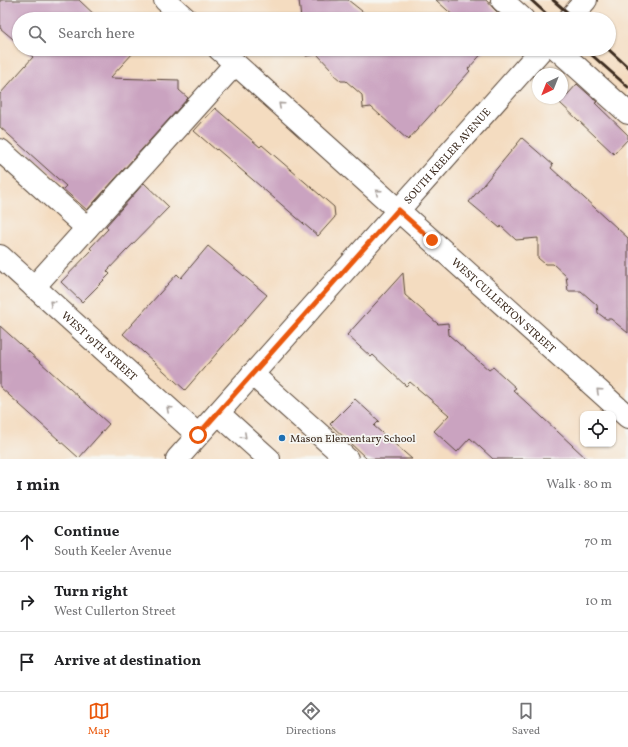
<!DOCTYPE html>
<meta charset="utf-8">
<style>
:root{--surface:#fff;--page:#f6f6f6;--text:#202124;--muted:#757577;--line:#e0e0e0;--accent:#ea580c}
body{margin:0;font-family:Vollkorn,serif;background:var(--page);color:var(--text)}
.controls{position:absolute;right:12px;bottom:12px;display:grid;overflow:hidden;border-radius:8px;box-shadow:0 1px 3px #0004}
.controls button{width:36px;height:36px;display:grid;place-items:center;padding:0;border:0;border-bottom:1px solid var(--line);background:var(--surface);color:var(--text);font:20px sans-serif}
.compass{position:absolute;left:532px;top:68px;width:36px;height:36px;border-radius:50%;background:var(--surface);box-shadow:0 1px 3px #0004;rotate:223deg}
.stop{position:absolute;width:12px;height:12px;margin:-9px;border:3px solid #ea580c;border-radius:50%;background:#fff}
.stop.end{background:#ea580c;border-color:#fff;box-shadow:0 1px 4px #0008}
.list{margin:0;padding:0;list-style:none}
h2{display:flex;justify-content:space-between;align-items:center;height:52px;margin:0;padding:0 16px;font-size:17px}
h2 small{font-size:13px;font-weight:400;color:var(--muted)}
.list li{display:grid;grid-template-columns:26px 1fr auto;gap:12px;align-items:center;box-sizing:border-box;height:60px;padding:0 16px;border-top:1px solid var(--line)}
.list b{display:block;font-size:15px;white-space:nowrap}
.list p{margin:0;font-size:13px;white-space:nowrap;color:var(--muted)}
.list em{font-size:13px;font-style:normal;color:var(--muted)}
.icon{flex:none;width:22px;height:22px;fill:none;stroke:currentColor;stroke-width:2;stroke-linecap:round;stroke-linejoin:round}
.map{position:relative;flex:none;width:628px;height:459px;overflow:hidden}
.search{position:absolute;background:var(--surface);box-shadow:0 1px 3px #0004;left:12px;right:12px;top:12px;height:44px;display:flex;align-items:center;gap:10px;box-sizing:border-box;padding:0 14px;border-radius:22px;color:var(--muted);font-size:15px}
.sheet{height:232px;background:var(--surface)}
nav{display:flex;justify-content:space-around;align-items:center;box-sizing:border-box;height:56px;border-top:1px solid var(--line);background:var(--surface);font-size:11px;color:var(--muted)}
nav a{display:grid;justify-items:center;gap:2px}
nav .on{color:var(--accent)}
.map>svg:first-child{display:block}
.building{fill:#caa3c0}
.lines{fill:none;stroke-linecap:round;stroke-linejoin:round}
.minor-casing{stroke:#574536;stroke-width:24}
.minor{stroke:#fff;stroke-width:22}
.rail{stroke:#3b2a1e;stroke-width:3}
.oneway{stroke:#a79f9a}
.route{stroke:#ea580c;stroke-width:5}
.poi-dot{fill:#1f6fb2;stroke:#f6f6f2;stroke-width:1.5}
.labels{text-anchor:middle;stroke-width:3.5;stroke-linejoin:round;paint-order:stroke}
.street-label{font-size:11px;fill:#3b2a1e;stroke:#f6f6f2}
.poi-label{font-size:11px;fill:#3b2a1e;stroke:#f6f6f2;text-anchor:start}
</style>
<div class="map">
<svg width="628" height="459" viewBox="0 0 628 459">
<rect width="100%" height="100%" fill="#f6f6f2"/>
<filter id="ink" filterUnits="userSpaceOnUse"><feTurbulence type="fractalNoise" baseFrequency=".025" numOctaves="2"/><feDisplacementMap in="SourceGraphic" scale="8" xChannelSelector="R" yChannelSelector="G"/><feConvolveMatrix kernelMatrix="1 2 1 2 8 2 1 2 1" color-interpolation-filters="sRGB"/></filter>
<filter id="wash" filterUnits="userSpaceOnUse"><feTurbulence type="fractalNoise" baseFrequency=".012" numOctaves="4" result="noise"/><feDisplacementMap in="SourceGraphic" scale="16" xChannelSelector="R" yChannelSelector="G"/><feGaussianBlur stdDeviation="0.9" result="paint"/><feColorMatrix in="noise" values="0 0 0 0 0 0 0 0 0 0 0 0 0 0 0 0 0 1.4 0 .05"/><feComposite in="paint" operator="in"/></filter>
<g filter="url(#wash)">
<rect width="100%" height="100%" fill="#f4dcc0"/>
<g id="blocks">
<!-- building -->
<g class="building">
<path d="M0 0H79L99 19H19V44L0 28Z"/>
<path d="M299 0H348L372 19H301Z"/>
<path d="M436 0H486L494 9 504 19H457Z"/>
<path d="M24 49H131L134 52 110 78 179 80V90L188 98 87 210 63 189 66 186 0 127V94L33 57Z"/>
<path d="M305 49H486L468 69 470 71 408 140 371 107 363 108 362 95 346 81H341L333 74 332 70 317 54 306 56Z"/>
<path d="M577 84 597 102 595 103 628 135V139L614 154 560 103Z"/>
<path d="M215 108 260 147 262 145 334 207 335 217 318 236 217 149 216 150 194 131Z"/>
<path d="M522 138 553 165 551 168 628 238V333L611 319H606L598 313 597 305 581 291H568L566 276 553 264H545L538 258V238L516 240 501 226 500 228 469 202Z"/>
<path d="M144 183 169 207 126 251 107 271 110 274 82 302 61 282 92 250 90 248 108 229 106 226Z"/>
<path d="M208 246 267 295 185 390 123 334 177 274 181 278Z"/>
<path d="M403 273 405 295 438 324 448 323 449 335 489 370 493 367 516 388 513 390 587 459H493L470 438 457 452 434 431 449 415 410 382 406 386 373 355 371 357 347 335Z"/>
<path d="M0 326 109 424 79 458 0 387Z"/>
<path d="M355 399 379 421 374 426 412 459H367L330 424Z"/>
</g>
</g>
</g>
<g filter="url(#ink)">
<use href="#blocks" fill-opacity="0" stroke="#574536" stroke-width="1"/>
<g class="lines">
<defs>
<g id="minor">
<path d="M165 0 186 19"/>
<path d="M502 0 523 19"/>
<path d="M569 19 586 0"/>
<path id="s1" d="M219 49 628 417"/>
<path d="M557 49 628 113"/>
<path d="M0 150 87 228"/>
<path id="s2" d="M0 256 198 435"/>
<path d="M34 287 235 64"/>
<path d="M252 374 347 459"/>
<path d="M218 413 269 459"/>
<path id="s3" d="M177 459 542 49"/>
</g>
</defs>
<!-- minor casing -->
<use href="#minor" class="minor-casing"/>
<!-- minor -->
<use href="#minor" class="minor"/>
<!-- rail -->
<g class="rail">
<path d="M531 0 552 19"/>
<path d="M553 0 575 19"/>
<path d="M585 49 628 87"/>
<path d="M608 49 628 67"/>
</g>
</g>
<!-- one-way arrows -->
<defs><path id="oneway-chevron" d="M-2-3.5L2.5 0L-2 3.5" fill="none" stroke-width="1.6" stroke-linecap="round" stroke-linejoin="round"/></defs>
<g class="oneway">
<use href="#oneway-chevron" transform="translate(281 105) rotate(-138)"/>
<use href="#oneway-chevron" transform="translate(378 192) rotate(-138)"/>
<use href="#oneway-chevron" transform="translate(52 303) rotate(-138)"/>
<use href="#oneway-chevron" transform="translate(599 391) rotate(-138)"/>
<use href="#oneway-chevron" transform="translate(169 409) rotate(-138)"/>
<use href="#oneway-chevron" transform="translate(244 436) rotate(42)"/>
</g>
</g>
<g class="lines" filter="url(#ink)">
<!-- route -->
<path class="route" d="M198 435 398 210 432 240"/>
</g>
<!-- markers -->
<circle class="poi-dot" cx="282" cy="438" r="4"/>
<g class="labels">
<!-- street labels -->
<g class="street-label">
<text dy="4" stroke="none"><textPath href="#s3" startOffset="406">SOUTH KEELER AVENUE</textPath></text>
<text dy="4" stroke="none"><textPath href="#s1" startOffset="383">WEST CULLERTON STREET</textPath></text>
<text dy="4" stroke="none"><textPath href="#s2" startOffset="134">WEST 19TH STREET</textPath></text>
</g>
<!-- poi labels -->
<g class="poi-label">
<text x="290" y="442">Mason Elementary School</text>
</g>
</g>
</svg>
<div class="controls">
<button><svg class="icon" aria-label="locate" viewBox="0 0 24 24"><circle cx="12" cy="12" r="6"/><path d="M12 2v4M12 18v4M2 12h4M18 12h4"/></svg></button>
</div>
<svg class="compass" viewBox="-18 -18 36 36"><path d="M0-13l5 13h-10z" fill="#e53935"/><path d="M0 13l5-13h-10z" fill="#757577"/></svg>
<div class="stop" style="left:198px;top:435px"></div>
<div class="stop end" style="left:432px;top:240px"></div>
<div class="search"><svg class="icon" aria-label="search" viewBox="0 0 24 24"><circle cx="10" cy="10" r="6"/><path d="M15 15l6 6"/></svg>Search here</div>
</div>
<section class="sheet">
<h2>1 min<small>Walk · 80 m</small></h2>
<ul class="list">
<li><svg class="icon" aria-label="ahead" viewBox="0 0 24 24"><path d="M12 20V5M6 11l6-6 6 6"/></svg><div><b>Continue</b><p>South Keeler Avenue</p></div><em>70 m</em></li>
<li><svg class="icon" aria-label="right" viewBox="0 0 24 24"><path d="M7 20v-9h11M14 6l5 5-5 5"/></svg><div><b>Turn right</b><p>West Cullerton Street</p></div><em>10 m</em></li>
<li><svg class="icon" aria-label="arrive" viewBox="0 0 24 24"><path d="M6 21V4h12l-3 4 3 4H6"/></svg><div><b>Arrive at destination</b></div></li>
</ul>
</section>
<nav>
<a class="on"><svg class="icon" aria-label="map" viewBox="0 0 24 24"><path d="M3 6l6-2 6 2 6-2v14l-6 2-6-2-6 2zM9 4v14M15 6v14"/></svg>Map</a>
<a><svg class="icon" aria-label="directions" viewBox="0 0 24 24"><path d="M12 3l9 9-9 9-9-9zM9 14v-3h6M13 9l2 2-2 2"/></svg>Directions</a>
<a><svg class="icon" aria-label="saved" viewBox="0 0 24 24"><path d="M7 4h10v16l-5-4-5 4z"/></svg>Saved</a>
</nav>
